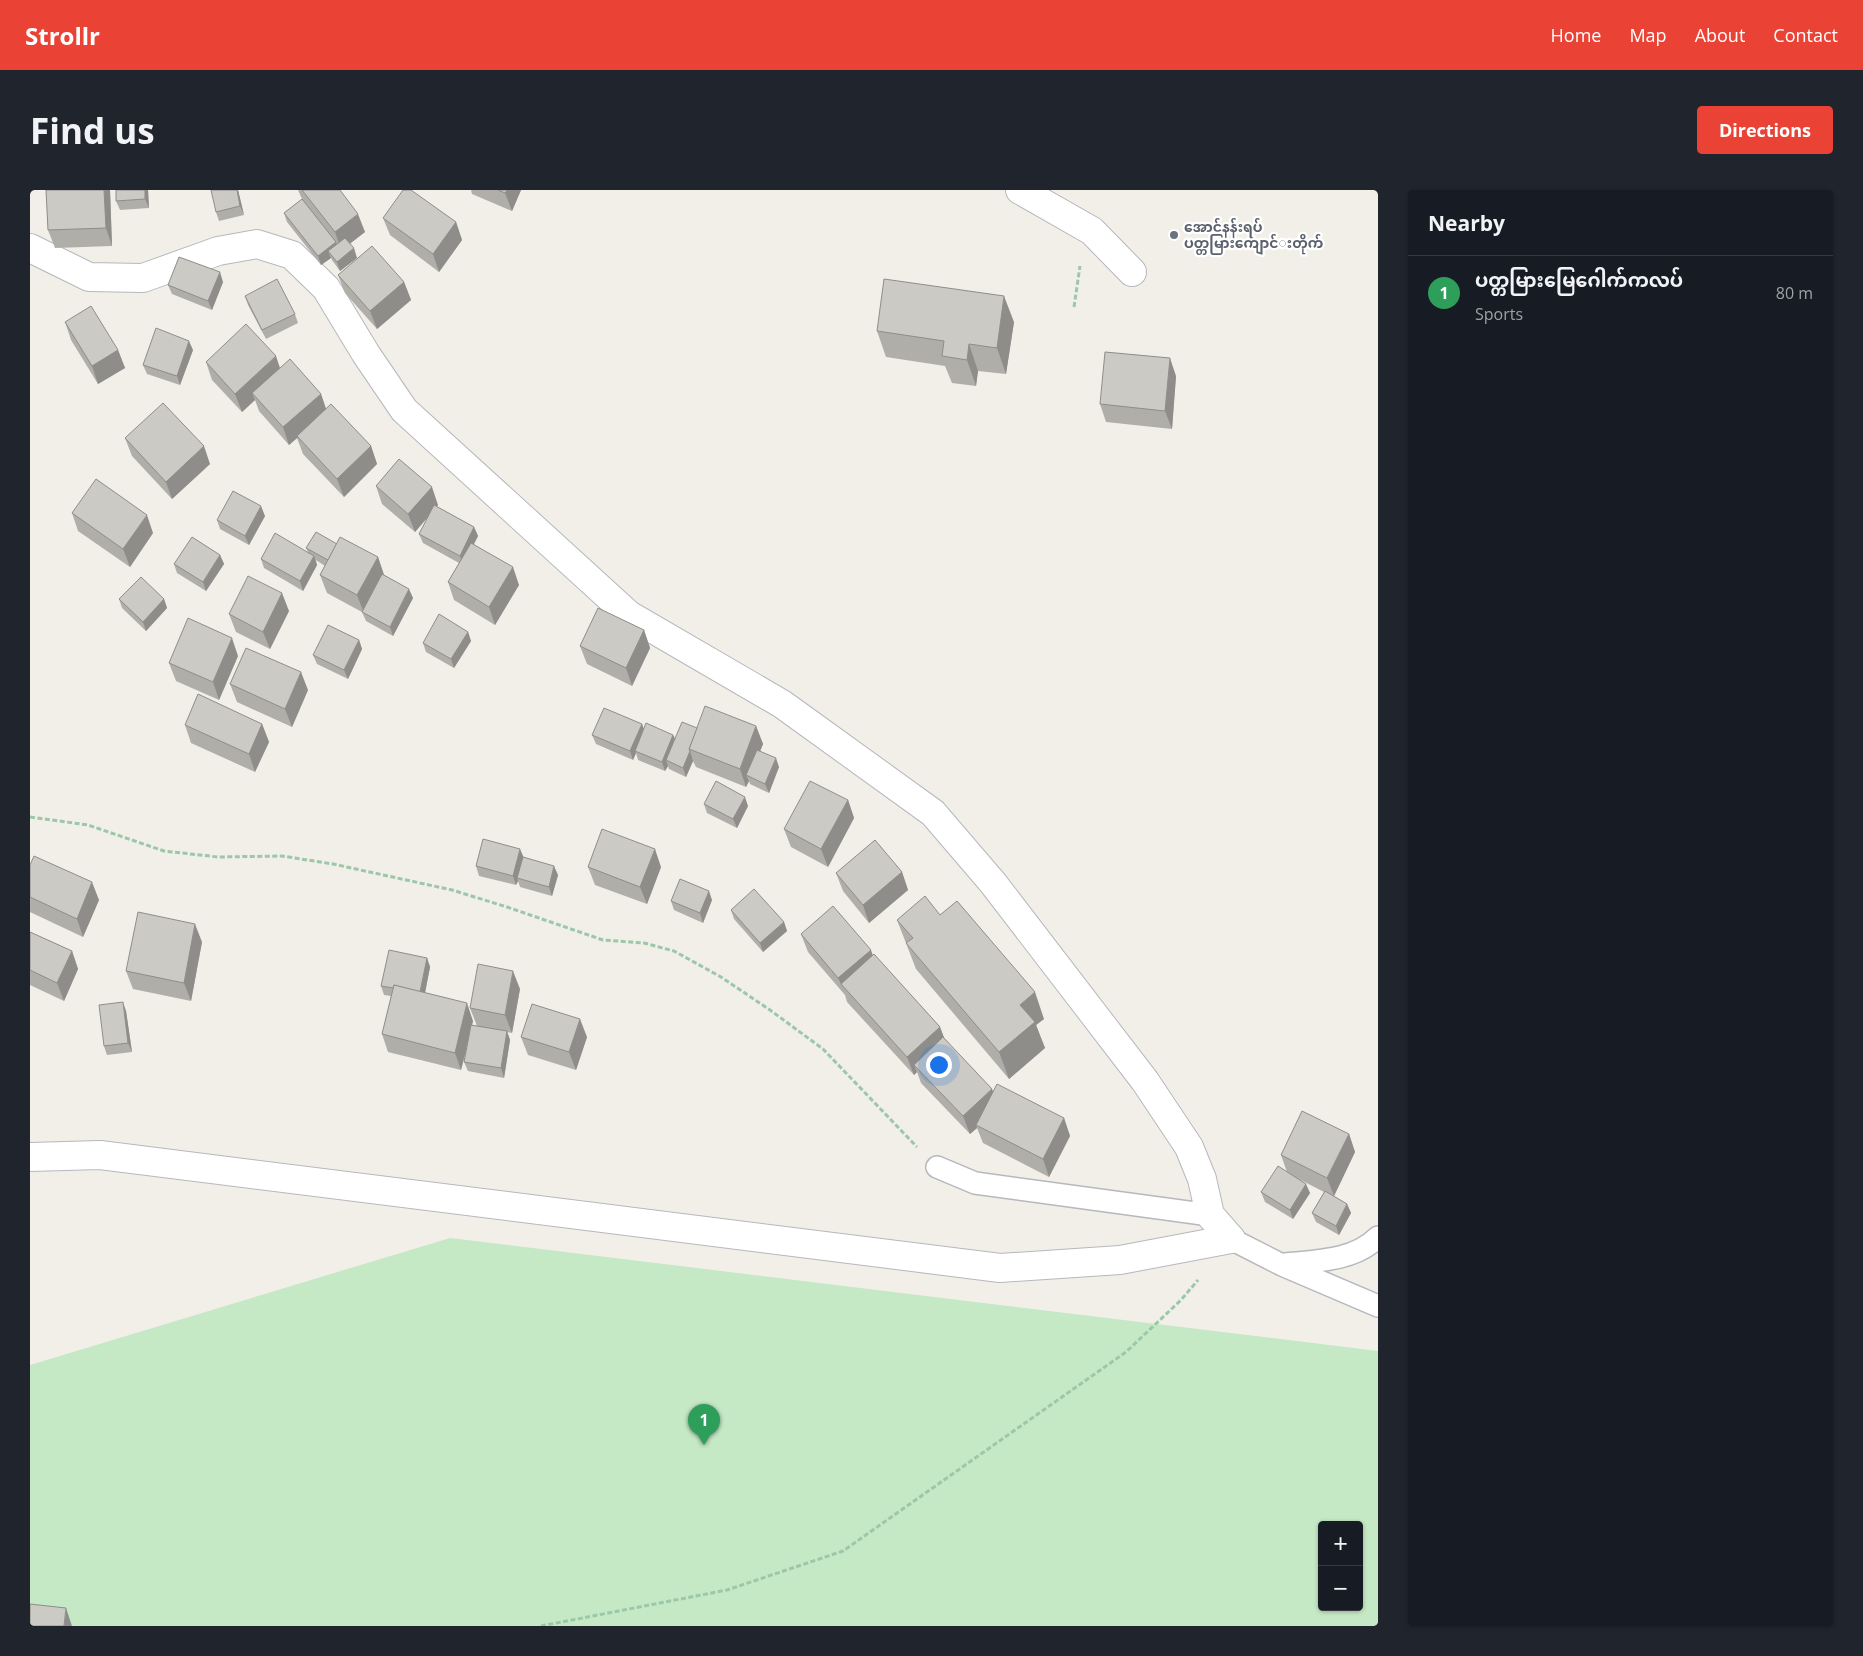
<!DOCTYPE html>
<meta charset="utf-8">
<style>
:root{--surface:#171b24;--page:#20242c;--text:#f1f3f6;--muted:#9ea1a6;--line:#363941;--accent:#ea4335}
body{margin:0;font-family:"Open Sans","Noto Sans Myanmar",sans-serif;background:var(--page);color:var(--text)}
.controls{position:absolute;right:15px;bottom:15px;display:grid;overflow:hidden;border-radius:5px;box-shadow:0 1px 4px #0004}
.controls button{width:45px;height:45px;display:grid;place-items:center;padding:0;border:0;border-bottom:1px solid var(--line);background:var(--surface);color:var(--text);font:25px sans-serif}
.you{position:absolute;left:908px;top:874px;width:18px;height:18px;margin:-12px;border:4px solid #fff;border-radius:50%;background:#1a73e8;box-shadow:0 0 0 8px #1a73e833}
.badge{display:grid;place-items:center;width:32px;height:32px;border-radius:50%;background:var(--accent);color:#fff;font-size:16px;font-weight:700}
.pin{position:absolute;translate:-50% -41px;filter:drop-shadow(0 1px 2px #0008)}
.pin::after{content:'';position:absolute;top:26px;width:18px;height:15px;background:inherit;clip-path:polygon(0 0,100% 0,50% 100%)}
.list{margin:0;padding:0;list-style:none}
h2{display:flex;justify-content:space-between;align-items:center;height:65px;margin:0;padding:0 20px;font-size:21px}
h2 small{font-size:16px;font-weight:400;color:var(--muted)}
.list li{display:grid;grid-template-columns:32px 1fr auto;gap:15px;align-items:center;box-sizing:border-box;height:75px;padding:0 20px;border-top:1px solid var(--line)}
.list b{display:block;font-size:19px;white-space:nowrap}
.list p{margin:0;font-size:16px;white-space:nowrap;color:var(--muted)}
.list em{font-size:16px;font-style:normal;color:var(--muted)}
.map{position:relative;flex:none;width:1348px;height:1436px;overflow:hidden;border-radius:5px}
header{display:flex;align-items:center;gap:30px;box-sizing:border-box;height:70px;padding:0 25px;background:var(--accent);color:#fff}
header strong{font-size:24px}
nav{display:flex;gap:28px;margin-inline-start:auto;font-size:18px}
.intro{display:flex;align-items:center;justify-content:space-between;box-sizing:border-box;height:120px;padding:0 30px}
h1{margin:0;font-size:35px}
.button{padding:12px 22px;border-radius:5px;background:var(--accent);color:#fff;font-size:18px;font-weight:700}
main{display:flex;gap:30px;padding:0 30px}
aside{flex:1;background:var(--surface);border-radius:5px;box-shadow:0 1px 4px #0004}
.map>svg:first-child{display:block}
.green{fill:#c5e8c5;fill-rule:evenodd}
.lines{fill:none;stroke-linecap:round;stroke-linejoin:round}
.lane-casing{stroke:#b5b8bc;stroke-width:24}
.street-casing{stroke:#b5b8bc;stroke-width:30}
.path{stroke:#9cc7a9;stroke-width:3;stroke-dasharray:5 2.5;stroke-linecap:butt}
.lane{stroke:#fff;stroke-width:21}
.street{stroke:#fff;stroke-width:28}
.wall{fill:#afaea9}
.shaded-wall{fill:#8f8d8a}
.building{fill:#cccac5;stroke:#8f8d8a}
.worship-dot{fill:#6b7280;stroke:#fff;stroke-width:2}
.labels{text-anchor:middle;stroke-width:4.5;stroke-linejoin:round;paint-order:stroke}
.worship-label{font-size:14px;font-weight:bold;fill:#5b616d;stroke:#fff;text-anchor:start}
</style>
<header>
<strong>Strollr</strong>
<nav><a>Home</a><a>Map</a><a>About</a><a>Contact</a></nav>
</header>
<div class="intro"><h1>Find us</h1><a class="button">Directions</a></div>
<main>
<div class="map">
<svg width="1348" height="1436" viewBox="0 0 1348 1436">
<rect width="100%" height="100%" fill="#f1efe8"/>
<!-- green -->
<path class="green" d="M420 1048 1348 1161V1436H0V1175ZM1292 1335H1329V1417H1292Z"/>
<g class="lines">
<defs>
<g id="lane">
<path d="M907 977 945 993 1180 1025"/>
<path d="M1201 1049 1252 1075 1348 1116"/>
<path d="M1255 1074C1286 1071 1324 1071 1348 1047"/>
</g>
<g id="street">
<path d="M990 0 1062 41 1102 82"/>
<path d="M0 58 59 87 113 88 188 61 227 54 262 65 296 98 336 164 374 220 599 425 752 514 903 623 963 693 1115 891 1159 957 1172 989 1180 1025 1201 1049"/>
<path d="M0 967 70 965 970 1078 1090 1070 1201 1049"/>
</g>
</defs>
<!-- lane casing -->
<use href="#lane" class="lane-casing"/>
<!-- street casing -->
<use href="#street" class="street-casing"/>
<!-- path -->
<g class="path">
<path d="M1044 117 1050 76"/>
<path d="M0 627 58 635 134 661 188 667 252 666 303 674 422 700 477 717 573 750 614 753 644 761 691 787 740 820 793 859 887 957"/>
<path d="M511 1436 697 1400 813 1361 1096 1162 1151 1110 1168 1090"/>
</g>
<!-- lane -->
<use href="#lane" class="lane"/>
<!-- street -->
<use href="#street" class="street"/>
</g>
<!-- wall -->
<g class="wall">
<path d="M16 0H80L82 56 25 58 18 40Z"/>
<path d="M86 0H118L119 18 90 20 86 11Z"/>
<path d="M208 0 214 25 189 31 186 22Z"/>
<path d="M268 0H310L335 42 320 54 327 68 310 81 302 70 301 68 291 75 257 32 254 23 272 9Z"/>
<path d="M441 0H491L482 21 442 4Z"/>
<path d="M353 28 426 32 432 50 409 82 360 45Z"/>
<path d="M308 85 374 92 381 110 347 139 315 103Z"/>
<path d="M193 92 182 120 142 104 138 95Z"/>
<path d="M215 106 265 124 268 133 236 149 218 115Z"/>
<path d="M35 132 88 160 95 178 68 194 41 150Z"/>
<path d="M984 132 976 184 948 181 946 196 922 193 915 176 856 167 847 141Z"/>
<path d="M163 160 150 195 117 184 113 175Z"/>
<path d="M176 172 250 178 291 204 296 219 341 256 347 274 314 307 273 264 267 248 259 255 229 221 225 210 212 222 182 190Z"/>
<path d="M1146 186 1142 239 1076 232 1070 214Z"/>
<path d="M95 248 180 274 142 309 102 266Z"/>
<path d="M346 296 408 315 407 317 444 337 448 346 444 354 489 395 465 435 424 410 418 392 429 373 393 353 389 344 399 326 385 342 352 314Z"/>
<path d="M42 323 123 343 100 377 48 341Z"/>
<path d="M235 326 219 355 190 339 187 330Z"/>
<path d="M307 354 348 367 354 385 383 408 363 446 336 431 332 422 297 403 290 385 295 376 286 370 287 375 273 401 234 378 231 369 278 362 276 358Z"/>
<path d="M190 365 194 374 176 401 147 383 144 374Z"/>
<path d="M89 409H134L137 418 116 441 92 418Z"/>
<path d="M259 421 240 459 206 442 199 424Z"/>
<path d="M614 440 620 458 602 496 557 474 550 456Z"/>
<path d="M438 442 441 451 424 478 396 462 393 453Z"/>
<path d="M329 450 332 459 318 489 287 474 283 465Z"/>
<path d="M208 466 189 510 146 491 139 473Z"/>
<path d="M200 494 278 500 262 537 207 512Z"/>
<path d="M232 534 239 552 225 582 161 553 155 535Z"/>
<path d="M612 534 614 540 643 545 645 548 667 538 726 536 733 554 730 561 749 577 739 603 720 594 719 591 716 597 666 577 663 571 656 587 639 579 638 576 635 581 608 570 606 563 603 570 566 554 562 545Z"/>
<path d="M818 610 824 628 798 677 761 657 754 639Z"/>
<path d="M674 614 718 616 707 638 677 623Z"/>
<path d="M493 667 528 685 522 706 490 697 488 691 486 695 449 686 446 676Z"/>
<path d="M0 675 69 710 53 747 0 722Z"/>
<path d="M558 677H631L617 714 565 695Z"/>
<path d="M872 682 878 700 839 733 813 701 806 683Z"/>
<path d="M682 710 673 733 644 720 641 711Z"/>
<path d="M701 720 754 732 757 741 733 762 704 729Z"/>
<path d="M910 725 1014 829 1006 835 1015 858 979 889 886 779 867 730Z"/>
<path d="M0 742 42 761 48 779 34 811 0 795Z"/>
<path d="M771 744 843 765 910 837 914 849 963 901 1034 928 1040 946 1019 987 953 953 947 938 940 944 891 893 887 882 884 885 817 812 815 805 778 762Z"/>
<path d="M172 752 161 811 103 799 96 781Z"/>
<path d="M397 768 400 777 395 803 443 831 442 835 447 836 440 818 490 799 482 843 477 842 480 850 474 888 438 881 434 872 436 861 431 880 358 862 352 844 361 806 354 805 351 796Z"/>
<path d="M96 821 102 862 77 865 74 856Z"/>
<path d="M491 847H557L546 880 498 865Z"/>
<path d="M1319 944 1325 962 1304 1006 1317 1014 1321 1023 1309 1045 1286 1032 1282 1023 1294 1002 1265 987 1280 1003 1263 1029 1235 1012 1231 1002 1257 982 1251 965Z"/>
</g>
<!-- shaded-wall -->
<g class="shaded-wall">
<path d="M74 0H80L82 56 76 38Z"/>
<path d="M115 0H118L119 18 115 9Z"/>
<path d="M207 0H208L214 25 210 16Z"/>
<path d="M477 0H491L482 21 475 3Z"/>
<path d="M328 24 335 42 311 60 305 42Z"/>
<path d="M426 32 432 50 409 82 403 64Z"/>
<path d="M306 52 309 61H298L301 68 291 75 288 66Z"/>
<path d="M324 58 327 68 310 81 307 72Z"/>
<path d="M190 82 193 92 182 120 178 111Z"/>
<path d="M374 92 381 110 347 139 340 121Z"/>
<path d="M974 106 984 132 976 184 967 158Z"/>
<path d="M159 151 163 160 150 195 147 186Z"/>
<path d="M939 154 948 181 946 196 937 170Z"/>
<path d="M88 160 95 178 68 194 62 176Z"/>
<path d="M246 166 252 184 222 203 225 210 212 222 205 204Z"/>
<path d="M1140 168 1146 186 1142 239 1135 221Z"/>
<path d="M291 204 297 222 259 255 253 237Z"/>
<path d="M174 256 180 274 142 309 136 292Z"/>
<path d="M341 256 347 274 314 307 307 289Z"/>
<path d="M402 297 408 315 385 342 378 324Z"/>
<path d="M231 316 235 326 219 355 215 346Z"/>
<path d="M117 325 123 343 100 377 93 359Z"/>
<path d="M444 337 448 346 433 375 430 366Z"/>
<path d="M190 365 194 374 176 401 173 392Z"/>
<path d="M284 366 287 375 273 401 270 391Z"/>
<path d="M348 367 354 385 334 423 327 405Z"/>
<path d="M483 377 489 395 465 435 459 417Z"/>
<path d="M379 399 383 408 363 446 360 437Z"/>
<path d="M252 403 259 421 240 459 233 442Z"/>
<path d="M134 409 137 418 116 441 113 432Z"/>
<path d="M614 440 620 458 602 496 596 478Z"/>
<path d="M438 442 441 451 424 478 421 469Z"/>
<path d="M202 448 208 466 189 510 183 492Z"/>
<path d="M329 450 332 459 318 489 314 480Z"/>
<path d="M271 482 278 500 262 537 255 519Z"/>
<path d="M232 534 239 552 225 582 219 564Z"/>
<path d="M612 534 615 543 605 561 606 563 603 570 600 561Z"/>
<path d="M726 536 733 554 720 587 716 585 719 591 716 597 710 579Z"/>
<path d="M643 545 647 554 636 570 638 576 635 581 632 572Z"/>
<path d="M660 561 663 571 656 587 653 578Z"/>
<path d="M746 568 749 577 739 603 735 594Z"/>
<path d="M715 607 718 616 707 638 703 629Z"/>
<path d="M818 610 824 628 798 677 791 659Z"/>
<path d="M490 659 494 668 487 688 488 691 486 695 483 686Z"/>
<path d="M625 659 631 677 617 714 610 697Z"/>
<path d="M524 676 528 685 522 706 519 697Z"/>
<path d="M872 682 878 700 839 733 833 715Z"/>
<path d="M62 692 69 710 53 747 47 729Z"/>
<path d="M679 701 682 710 673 733 670 723Z"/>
<path d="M754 732 757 741 733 762 730 753Z"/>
<path d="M165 734 172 752 161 811 154 793Z"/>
<path d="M841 760 847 778 811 794 808 788Z"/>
<path d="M42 761 48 779 34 811 27 793Z"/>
<path d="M397 768 400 777 393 813 390 804Z"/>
<path d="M483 781 490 799 482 843 475 825Z"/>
<path d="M1005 802 1014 829 1006 835 1015 858 979 889 969 862 990 815Z"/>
<path d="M93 812 96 821 102 862 98 853Z"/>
<path d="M437 813 443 831 431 880 425 863Z"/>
<path d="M550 829 557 847 546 880 539 862Z"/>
<path d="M910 837 917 855 884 875 887 882 884 885 877 867Z"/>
<path d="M477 841 480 850 474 888 471 878Z"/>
<path d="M962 899 969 917 946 935 947 938 940 944 933 926Z"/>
<path d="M1034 928 1040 946 1019 987 1013 969Z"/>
<path d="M1319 944 1325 962 1304 1006 1297 988Z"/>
<path d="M1276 994 1280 1003 1263 1029 1260 1020Z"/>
<path d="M1317 1014 1321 1023 1309 1045 1306 1036Z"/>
<path d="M36 1418 42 1436H34Z"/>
</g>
<!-- building -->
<g class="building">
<path d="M16 0H74L76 38 18 40Z"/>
<path d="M86 0H115V9L86 11Z"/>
<path d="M181 0H207L210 16 186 22Z"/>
<path d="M272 0H310L328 24 305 42Z"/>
<path d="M373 0H381L426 32 403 64 353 28Z"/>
<path d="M468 0H477L475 3Z"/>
<path d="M272 9 306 52 288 66 254 23Z"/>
<path d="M315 48 324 58 307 72 298 61Z"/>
<path d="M342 56 374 92 340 121 308 85Z"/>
<path d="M149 67 190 82 178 111 138 95Z"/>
<path d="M247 89 265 124 232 140 215 106Z"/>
<path d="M854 89 974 106 967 158 939 154 937 170 912 166 914 151 847 141Z"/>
<path d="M61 116 88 160 62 176 35 132Z"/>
<path d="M216 134 246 166 205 204 176 172Z"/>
<path d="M126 138 159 151 147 186 113 175Z"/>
<path d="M1075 162 1140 168 1135 221 1070 214Z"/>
<path d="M260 169 291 204 253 237 222 203Z"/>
<path d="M133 213 174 256 136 292 95 248Z"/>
<path d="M301 214 341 256 307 289 267 246Z"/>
<path d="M369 269 402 297 378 324 346 296Z"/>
<path d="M66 289 117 325 93 359 42 323Z"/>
<path d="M203 301 231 316 215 346 187 330Z"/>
<path d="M404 315 444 337 430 366 389 344Z"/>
<path d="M286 342 307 354 298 370 276 358Z"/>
<path d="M245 343 284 366 270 391 231 369Z"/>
<path d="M162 347 190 365 173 392 144 374Z"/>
<path d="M310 347 348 367 327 405 290 385Z"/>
<path d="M441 353 483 377 459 417 418 392Z"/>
<path d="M352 384 379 399 360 437 332 422Z"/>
<path d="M218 386 252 403 233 442 199 424Z"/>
<path d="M111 387 134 409 113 432 89 409Z"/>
<path d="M568 418 614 440 596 478 550 456Z"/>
<path d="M409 424 438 442 421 469 393 453Z"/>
<path d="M158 428 202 448 183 492 139 473Z"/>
<path d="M298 435 329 450 314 480 283 465Z"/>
<path d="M216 458 271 482 255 519 200 494Z"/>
<path d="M168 504 232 534 219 564 155 535Z"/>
<path d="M675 516 726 536 710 579 659 559Z"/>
<path d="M574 518 612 534 600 561 562 545Z"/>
<path d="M652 532 667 538 659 559 660 561 653 578 636 570Z"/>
<path d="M616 533 643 545 632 572 605 561Z"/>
<path d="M727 560 746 568 735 594 716 585Z"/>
<path d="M686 591 715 607 703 629 674 614Z"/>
<path d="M780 591 818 610 791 659 754 639Z"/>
<path d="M572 639 625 659 610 697 558 677Z"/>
<path d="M453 649 490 659 483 686 446 676Z"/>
<path d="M845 650 872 682 833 715 806 683Z"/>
<path d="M4 666 62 692 47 729 0 707V675Z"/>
<path d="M493 667 524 676 519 697 487 688Z"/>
<path d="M650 689 679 701 670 723 641 711Z"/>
<path d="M724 699 754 732 730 753 701 720Z"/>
<path d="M895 706 910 725 927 711 1005 802 990 815 1005 832 969 862 876 753 883 748 867 730Z"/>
<path d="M803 716 841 760 808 788 771 744Z"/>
<path d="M108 722 165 734 154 793 96 781Z"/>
<path d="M0 742 42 761 27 793 0 780Z"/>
<path d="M359 760 397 768 390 802 364 795 363 798 351 796Z"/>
<path d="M844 764 910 837 877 867 811 794Z"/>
<path d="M448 774 483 781 475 825 440 818Z"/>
<path d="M364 795 437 813 425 863 352 844Z"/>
<path d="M93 812 98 853 74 856 69 815Z"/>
<path d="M502 814 550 829 539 862 491 847Z"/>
<path d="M441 835 477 841 471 878 434 872Z"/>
<path d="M913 847 962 899 933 926 884 875Z"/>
<path d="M967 894 1034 928 1013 969 946 935Z"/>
<path d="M1272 921 1319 944 1297 988 1251 965Z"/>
<path d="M1248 976 1276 994 1260 1020 1231 1002Z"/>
<path d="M1295 1001 1317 1014 1306 1036 1282 1023Z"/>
<path d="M0 1414 36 1418 34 1436H0Z"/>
</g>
<!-- markers -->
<circle class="worship-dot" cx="1144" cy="45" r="5"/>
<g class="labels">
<!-- worship labels -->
<g class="worship-label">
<text x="1154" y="42">အောင်နန်းရပ်<tspan x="1154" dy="16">ပတ္တမြား‌ကျောင်‌းတိုက်</tspan></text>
</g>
</g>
</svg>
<div class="controls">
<button>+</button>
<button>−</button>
</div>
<div class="you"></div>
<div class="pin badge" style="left:674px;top:1255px;background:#2e9e5b">1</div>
</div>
<aside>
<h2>Nearby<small></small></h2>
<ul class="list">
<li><span class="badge" style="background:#2e9e5b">1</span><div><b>ပတ္တမြားမြေဂေါက်ကလပ်</b><p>Sports</p></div><em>80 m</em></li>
</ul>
</aside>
</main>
